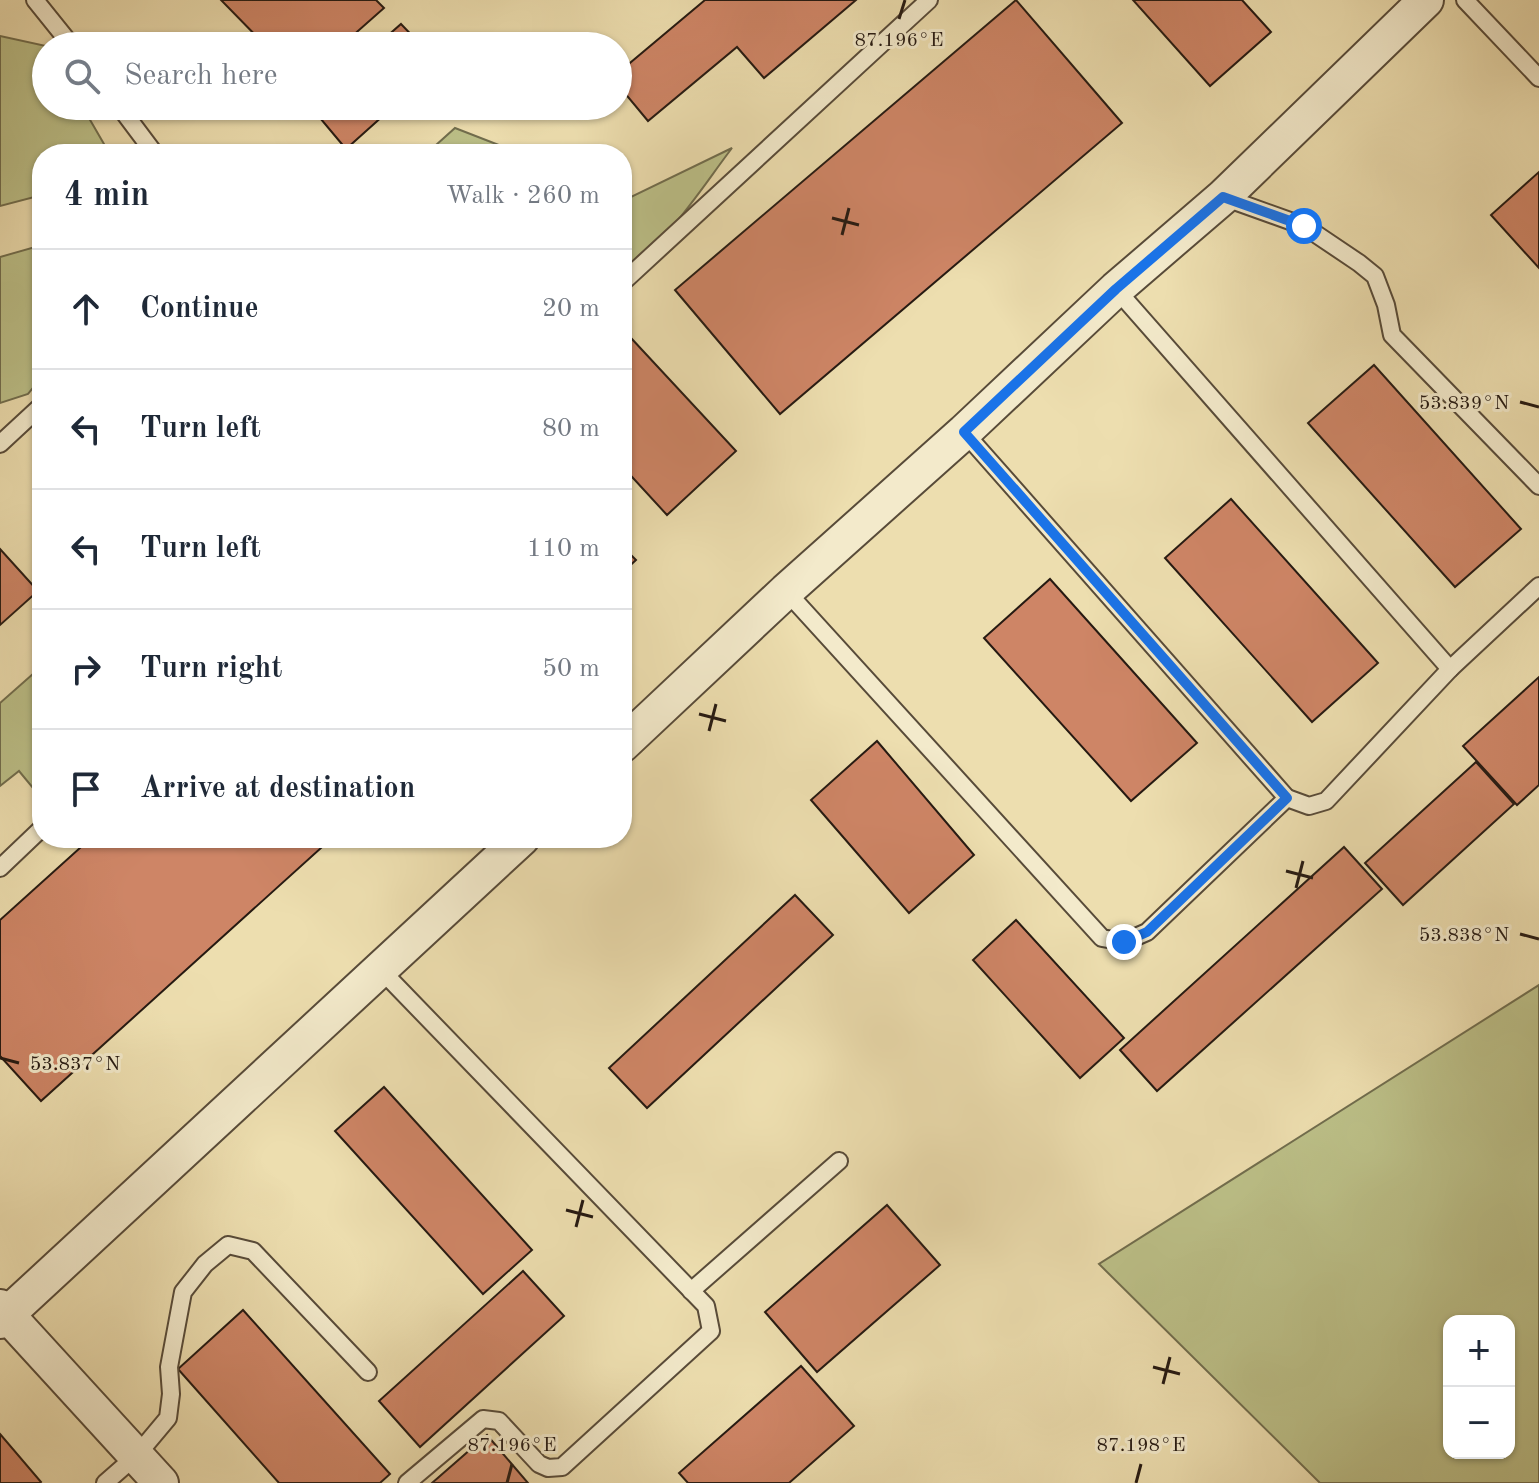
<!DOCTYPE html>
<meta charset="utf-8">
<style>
:root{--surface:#fff;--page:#f2f2f3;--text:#1f2937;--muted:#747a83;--line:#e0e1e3}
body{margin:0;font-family:"Old Standard TT",serif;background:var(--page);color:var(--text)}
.controls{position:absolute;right:24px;bottom:24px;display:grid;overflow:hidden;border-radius:16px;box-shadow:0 2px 6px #0004}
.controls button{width:72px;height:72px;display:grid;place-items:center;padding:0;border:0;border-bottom:2px solid var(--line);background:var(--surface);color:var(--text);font:40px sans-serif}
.stop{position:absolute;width:24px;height:24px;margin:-18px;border:6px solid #1a73e8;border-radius:50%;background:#fff}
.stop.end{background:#1a73e8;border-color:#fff;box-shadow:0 2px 8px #0008}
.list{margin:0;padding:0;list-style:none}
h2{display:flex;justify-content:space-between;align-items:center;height:104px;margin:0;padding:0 32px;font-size:34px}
h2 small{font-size:26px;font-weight:400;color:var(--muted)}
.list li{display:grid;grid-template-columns:52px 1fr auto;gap:24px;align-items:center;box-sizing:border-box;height:120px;padding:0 32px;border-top:2px solid var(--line)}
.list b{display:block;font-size:30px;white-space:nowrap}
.list em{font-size:26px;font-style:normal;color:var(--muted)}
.icon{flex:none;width:44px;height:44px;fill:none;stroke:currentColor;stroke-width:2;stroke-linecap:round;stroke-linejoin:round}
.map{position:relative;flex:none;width:1539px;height:1483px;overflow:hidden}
.search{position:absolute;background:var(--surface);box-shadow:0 2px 6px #0004;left:32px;top:32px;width:600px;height:88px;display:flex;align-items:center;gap:20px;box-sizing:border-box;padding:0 28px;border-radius:44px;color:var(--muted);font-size:30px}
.panel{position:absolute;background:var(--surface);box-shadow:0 2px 6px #0004;left:32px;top:144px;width:600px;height:704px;border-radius:32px}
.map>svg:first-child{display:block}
.green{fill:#bcc088;stroke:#716d4d;stroke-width:2;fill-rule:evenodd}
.building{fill:#ce8566;stroke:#261a12;stroke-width:2}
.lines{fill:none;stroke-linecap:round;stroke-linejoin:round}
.service-casing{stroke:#584b39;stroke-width:20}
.minor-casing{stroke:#584b39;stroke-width:38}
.service{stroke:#f3eacb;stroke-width:16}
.minor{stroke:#f3eacb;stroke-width:34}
.route{stroke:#1a73e8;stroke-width:10}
.ticks{fill:none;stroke:#261a12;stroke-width:3}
.ticks-label{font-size:20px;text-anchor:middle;fill:#261a12;stroke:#f3eacb;stroke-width:6;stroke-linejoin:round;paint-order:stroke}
</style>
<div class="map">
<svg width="1539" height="1483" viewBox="0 0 1539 1483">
<rect width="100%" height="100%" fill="#eddeaf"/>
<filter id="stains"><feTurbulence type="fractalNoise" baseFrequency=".0025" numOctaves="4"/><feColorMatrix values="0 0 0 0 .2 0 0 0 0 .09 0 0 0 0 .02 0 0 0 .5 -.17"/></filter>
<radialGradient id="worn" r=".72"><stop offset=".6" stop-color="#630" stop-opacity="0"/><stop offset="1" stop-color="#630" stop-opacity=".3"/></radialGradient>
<!-- green -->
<g class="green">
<path d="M0 36 46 46V106H82L104 144 98 154H42V195L0 206Z"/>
<path d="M455 128 522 154H426Z"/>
<path d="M732 148C700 190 668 243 622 272V197L627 199Z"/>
<path d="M42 245V377L28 394 0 403V257Z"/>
<path d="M42 666V778L33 788 19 771 0 786V703Z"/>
<path d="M1539 985V1483H1320L1099 1264ZM1449 1321H1509V1453H1449Z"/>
</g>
<!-- building -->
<g class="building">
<path d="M221 0H376L384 8 341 46H266Z"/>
<path d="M705 0H856L764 78 737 47 648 121 618 85V73Z"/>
<path d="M1016 0 1122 123 780 414 675 290Z"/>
<path d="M1133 0H1242L1271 32 1210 86Z"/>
<path d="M401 24 422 46H376Z"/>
<path d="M310 106H394L346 149Z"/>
<path d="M1539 172V268L1491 215Z"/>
<path d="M631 338 736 451 667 515 622 466V347Z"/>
<path d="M1374 365 1521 529 1455 587 1308 423Z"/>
<path d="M1231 499 1378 663 1312 722 1165 558Z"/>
<path d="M622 546 636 560 622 573Z"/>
<path d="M0 549 38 591 0 625Z"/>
<path d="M1050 579 1197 743 1131 801 984 638Z"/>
<path d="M1539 677V785L1517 805 1463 746Z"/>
<path d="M877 741 974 855 909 913 811 800Z"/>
<path d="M1476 762 1514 804 1403 905 1365 863Z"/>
<path d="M91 838H332L41 1101 0 1056V920Z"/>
<path d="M1344 847 1382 889 1157 1091 1120 1050Z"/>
<path d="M795 895 833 935 647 1108 609 1068Z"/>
<path d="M1016 920 1124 1038 1080 1078 973 960Z"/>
<path d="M384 1087 532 1250 483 1294 335 1131Z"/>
<path d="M887 1205 940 1265 817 1372 765 1312Z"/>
<path d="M523 1271 564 1316 420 1447 379 1401Z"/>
<path d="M243 1310 390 1474 380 1483H279L178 1369Z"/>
<path d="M801 1366 854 1426 789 1483H688L679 1473Z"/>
<path d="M0 1434 41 1482 40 1483H0Z"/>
<path d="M487 1435 528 1483H432Z"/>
</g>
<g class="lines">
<defs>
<g id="service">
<path d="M35 0 72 46"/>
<path d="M1465 0 1539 78"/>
<path d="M119 106 155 154"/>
<path d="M1223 197 1304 226 1359 263 1375 276 1386 305 1392 335 1539 486"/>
<path d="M622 283 929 0"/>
<path d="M1116 289 1450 669"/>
<path d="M964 432 1287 798"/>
<path d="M0 444 42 405"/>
<path d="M786 591 1102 938 1124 942 1147 932 1287 798 1309 806 1326 801 1450 669 1539 586"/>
<path d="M0 868 42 828"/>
<path d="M381 970 706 1306 711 1331 562 1467 548 1468 539 1464 499 1421 483 1419 407 1483"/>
<path d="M691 1291 839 1161"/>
<path d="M105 1483 137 1455 168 1418 171 1394 169 1367 183 1292 205 1264 228 1245 253 1251 368 1372"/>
</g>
<g id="minor">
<path d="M622 745 786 591 964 432 1116 289 1223 197 1426 0"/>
<path d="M0 1307 161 1483"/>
<path d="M0 1321 522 838"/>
</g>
</defs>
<!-- service casing -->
<use href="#service" class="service-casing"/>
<!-- minor casing -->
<use href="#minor" class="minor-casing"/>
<!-- service -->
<use href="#service" class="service"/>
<!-- minor -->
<use href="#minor" class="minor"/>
</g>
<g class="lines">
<!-- route -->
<path class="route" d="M1124 942 1147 932 1287 798 964 432 1116 289 1223 197 1304 226"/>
</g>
<!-- ticks -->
<path class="ticks" d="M899 19 905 0M832 218 859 225M842 235 849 208M1520 402 1539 407M699 714 726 721M709 731 716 704M1286 871 1313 878M1296 888 1303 861M1520 934 1539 939M0 1058 19 1063M566 1210 593 1217M576 1227 583 1200M1153 1367 1180 1374M1163 1384 1170 1357M507 1483 512 1464M1136 1483 1141 1464"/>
<g class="ticks-label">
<text x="899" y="46">87.196°E</text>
<text x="1464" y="409">53.839°N</text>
<text x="1464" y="941">53.838°N</text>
<text x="75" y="1070">53.837°N</text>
<text x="512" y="1451">87.196°E</text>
<text x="1141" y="1451">87.198°E</text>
</g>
<rect width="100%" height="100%" filter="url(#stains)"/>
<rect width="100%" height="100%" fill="url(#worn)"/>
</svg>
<div class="controls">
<button>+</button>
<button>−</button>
</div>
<div class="stop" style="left:1304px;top:226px"></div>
<div class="stop end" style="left:1124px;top:942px"></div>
<div class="search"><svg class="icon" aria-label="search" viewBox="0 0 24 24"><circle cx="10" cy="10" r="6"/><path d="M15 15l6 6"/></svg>Search here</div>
<section class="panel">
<h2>4 min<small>Walk · 260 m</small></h2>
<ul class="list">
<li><svg class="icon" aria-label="ahead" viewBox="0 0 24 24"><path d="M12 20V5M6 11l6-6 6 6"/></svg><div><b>Continue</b></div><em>20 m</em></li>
<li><svg class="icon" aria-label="left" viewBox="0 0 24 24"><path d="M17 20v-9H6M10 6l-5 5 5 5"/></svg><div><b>Turn left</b></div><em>80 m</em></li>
<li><svg class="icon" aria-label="left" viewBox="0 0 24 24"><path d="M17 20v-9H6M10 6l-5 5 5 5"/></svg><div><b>Turn left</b></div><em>110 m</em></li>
<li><svg class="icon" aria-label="right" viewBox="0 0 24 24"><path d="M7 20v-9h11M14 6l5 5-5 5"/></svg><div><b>Turn right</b></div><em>50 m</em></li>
<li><svg class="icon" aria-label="arrive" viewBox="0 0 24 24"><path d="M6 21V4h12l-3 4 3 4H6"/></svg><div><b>Arrive at destination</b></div></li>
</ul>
</section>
</div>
